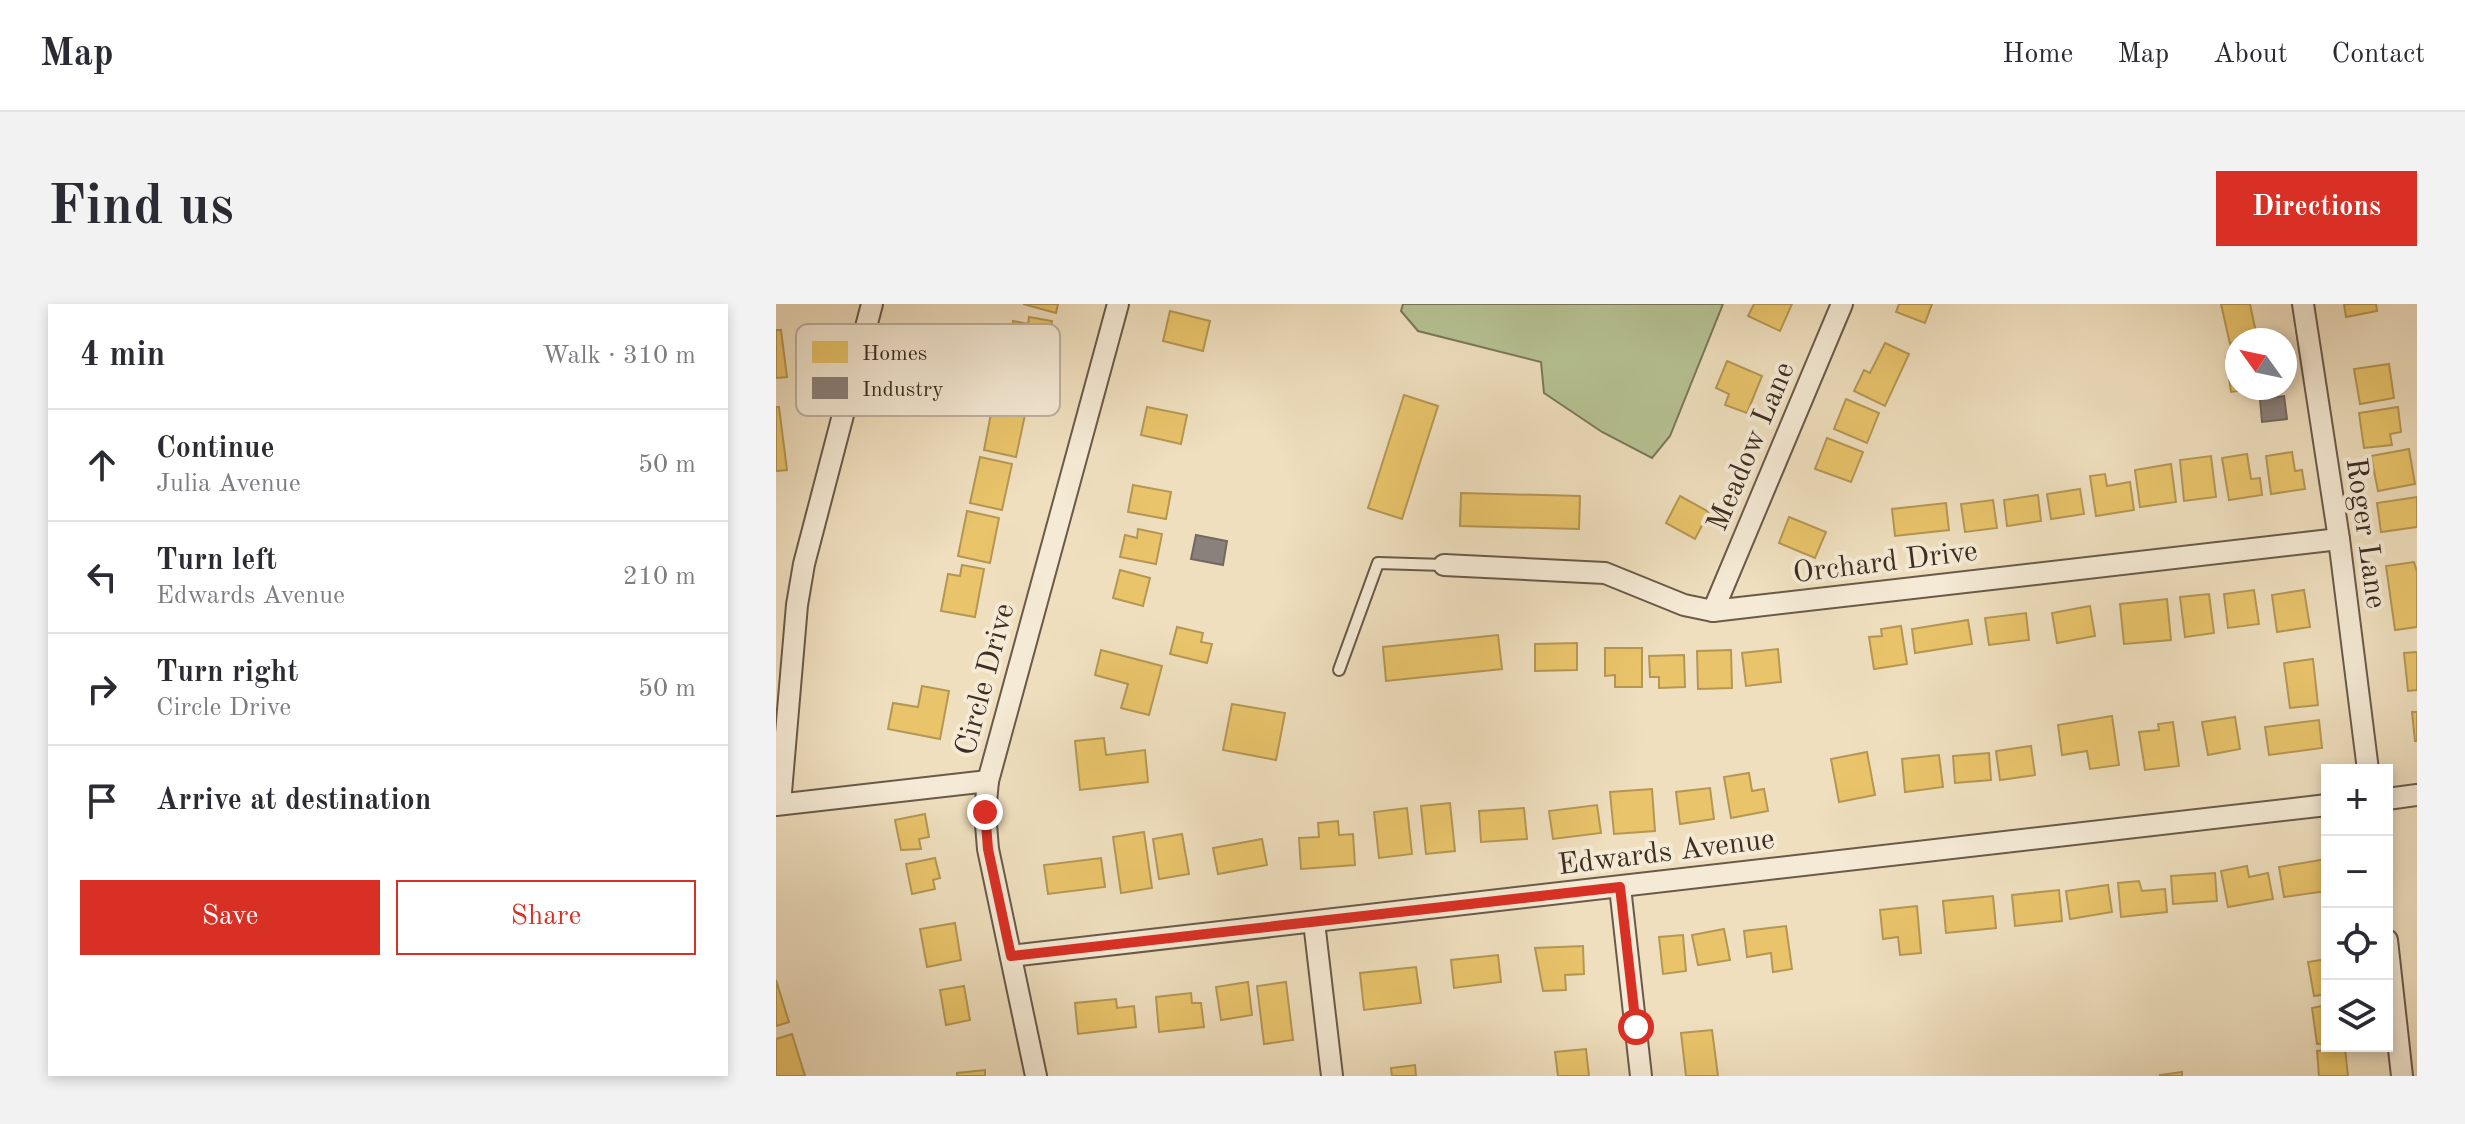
<!DOCTYPE html>
<meta charset="utf-8">
<style>
:root{--surface:#fff;--page:#f2f2f3;--text:#2b2b33;--muted:#7c7c81;--line:#e1e1e2;--accent:#d93025}
body{margin:0;font-family:"Old Standard TT",serif;background:var(--page);color:var(--text)}
.controls{position:absolute;right:24px;bottom:24px;display:grid;overflow:hidden;border-radius:0px;box-shadow:0 4px 12px #0003}
.controls button{width:72px;height:72px;display:grid;place-items:center;padding:0;border:0;border-bottom:2px solid var(--line);background:var(--surface);color:var(--text);font:40px sans-serif}
.compass{position:absolute;left:1449px;top:24px;width:72px;height:72px;border-radius:50%;background:var(--surface);box-shadow:0 4px 12px #0003;rotate:303deg}
.stop{position:absolute;width:24px;height:24px;margin:-18px;border:6px solid #d93025;border-radius:50%;background:#fff}
.stop.end{background:#d93025;border-color:#fff;box-shadow:0 2px 8px #0008}
.list{margin:0;padding:0;list-style:none}
h2{display:flex;justify-content:space-between;align-items:center;height:104px;margin:0;padding:0 32px;font-size:34px}
h2 small{font-size:26px;font-weight:400;color:var(--muted)}
.list li{display:grid;grid-template-columns:52px 1fr auto;gap:24px;align-items:center;box-sizing:border-box;height:112px;padding:0 32px;border-top:2px solid var(--line)}
.list b{display:block;font-size:30px;white-space:nowrap}
.list p{margin:0;font-size:26px;white-space:nowrap;color:var(--muted)}
.list em{font-size:26px;font-style:normal;color:var(--muted)}
.actions{display:flex;gap:16px;padding:24px 32px}
.actions a{flex:1;padding:18px 0;border:2px solid var(--accent);border-radius:0px;text-align:center;font-size:28px;color:var(--accent)}
.actions .main{background:var(--accent);color:#fff}
.icon{flex:none;width:44px;height:44px;fill:none;stroke:currentColor;stroke-width:2;stroke-linecap:round;stroke-linejoin:round}
.map{position:relative;flex:none;width:1641px;height:772px;overflow:hidden;border-radius:0px}
header{display:flex;align-items:center;gap:48px;box-sizing:border-box;height:112px;padding:0 40px;background:var(--surface);border-bottom:2px solid var(--line)}
header strong{font-size:38px}
nav{display:flex;gap:44px;margin-inline-start:auto;font-size:28px}
.intro{display:flex;align-items:center;justify-content:space-between;box-sizing:border-box;height:192px;padding:0 48px}
h1{margin:0;font-size:56px}
.button{padding:20px 36px;border-radius:0px;background:var(--accent);color:#fff;font-size:28px;font-weight:700}
main{display:flex;gap:48px;padding:0 48px}
aside{flex:1;background:var(--surface);border-radius:0px;box-shadow:0 4px 12px #0003}
.map>svg:first-child{display:block}
.green{fill:#b6c293;stroke:#7a785a;stroke-width:2}
.homes{fill:#e9c46a;stroke:#b59754;stroke-width:2}
.industry{fill:#8a817c;stroke:#736861;stroke-width:2}
.lines{fill:none;stroke-linecap:round;stroke-linejoin:round}
.service-casing{stroke:#6a5a49;stroke-width:14}
.minor-casing{stroke:#6a5a49;stroke-width:24}
.service{stroke:#f5ead5;stroke-width:10}
.minor{stroke:#f5ead5;stroke-width:20}
.route{stroke:#d93025;stroke-width:10}
.labels{text-anchor:middle;stroke-width:8;stroke-linejoin:round;paint-order:stroke}
.street-label{font-size:30px;fill:#3d2d22;stroke:#f5ead5}
.key{fill:#f5ead5;stroke:#beb19f;stroke-width:2}
.key-label{font-size:22px;fill:#3d2d22}
</style>
<header>
<strong>Map</strong>
<nav><a>Home</a><a>Map</a><a>About</a><a>Contact</a></nav>
</header>
<div class="intro"><h1>Find us</h1><a class="button">Directions</a></div>
<main>
<aside>
<h2>4 min<small>Walk · 310 m</small></h2>
<ul class="list">
<li><svg class="icon" aria-label="ahead" viewBox="0 0 24 24"><path d="M12 20V5M6 11l6-6 6 6"/></svg><div><b>Continue</b><p>Julia Avenue</p></div><em>50 m</em></li>
<li><svg class="icon" aria-label="left" viewBox="0 0 24 24"><path d="M17 20v-9H6M10 6l-5 5 5 5"/></svg><div><b>Turn left</b><p>Edwards Avenue</p></div><em>210 m</em></li>
<li><svg class="icon" aria-label="right" viewBox="0 0 24 24"><path d="M7 20v-9h11M14 6l5 5-5 5"/></svg><div><b>Turn right</b><p>Circle Drive</p></div><em>50 m</em></li>
<li><svg class="icon" aria-label="arrive" viewBox="0 0 24 24"><path d="M6 21V4h12l-3 4 3 4H6"/></svg><div><b>Arrive at destination</b></div></li>
</ul>
<div class="actions"><a class="main">Save</a><a>Share</a></div>
</aside>
<div class="map">
<svg width="1641" height="772" viewBox="0 0 1641 772">
<rect width="100%" height="100%" fill="#efdfbe"/>
<filter id="stains"><feTurbulence type="fractalNoise" baseFrequency=".0025" numOctaves="4"/><feColorMatrix values="0 0 0 0 .2 0 0 0 0 .09 0 0 0 0 .02 0 0 0 .5 -.17"/></filter>
<radialGradient id="worn" r=".72"><stop offset=".6" stop-color="#630" stop-opacity="0"/><stop offset="1" stop-color="#630" stop-opacity=".3"/></radialGradient>
<!-- green -->
<path class="green" d="M627 0H947L894 132 876 154 826 128 768 89 765 58 642 27 625 7Z"/>
<!-- homes -->
<g class="homes">
<path d="M247 0H282L280 9Z"/>
<path d="M978 0H1016L1004 27 972 12Z"/>
<path d="M1123 0H1156L1149 19 1120 8Z"/>
<path d="M1445 0H1474L1481 33 1461 36 1454 40Z"/>
<path d="M1568 0H1600L1601 7 1570 13Z"/>
<path d="M394 7 434 17 427 47 387 37Z"/>
<path d="M253 13 276 17 268 59 231 52 237 17 252 20Z"/>
<path d="M0 26H5L11 73 0 74Z"/>
<path d="M1109 39 1133 50 1109 102 1078 87 1088 66 1094 69Z"/>
<path d="M1461 51V84H1486L1455 88 1450 53Z"/>
<path d="M951 57 986 72 971 109 949 101 953 90 940 84Z"/>
<path d="M1613 60 1618 94 1584 100 1578 65Z"/>
<path d="M628 91 662 102 626 215 592 204Z"/>
<path d="M1070 95 1103 109 1091 139 1058 125Z"/>
<path d="M217 99 250 106 240 153 208 146Z"/>
<path d="M0 103H3L11 166 0 167Z"/>
<path d="M371 103 411 111 405 140 365 131Z"/>
<path d="M1622 103 1625 128 1614 130 1616 141 1588 144 1583 109Z"/>
<path d="M1051 134 1087 148 1075 178 1039 165Z"/>
<path d="M1633 145 1639 180 1602 187 1595 152Z"/>
<path d="M1516 148 1519 167 1526 166 1529 185 1495 190 1490 152Z"/>
<path d="M1471 150 1475 175 1484 174 1486 191 1453 196 1446 154Z"/>
<path d="M1435 152 1440 193 1408 197 1404 156Z"/>
<path d="M204 153 236 160 226 206 194 199Z"/>
<path d="M1395 160 1400 198 1364 203 1359 166Z"/>
<path d="M1329 170 1331 182 1354 178 1358 206 1320 212 1314 172Z"/>
<path d="M357 181 395 188 390 215 352 208Z"/>
<path d="M1304 185 1308 210 1275 215 1271 190Z"/>
<path d="M685 189 804 192 803 225 684 222Z"/>
<path d="M1262 191 1265 217 1231 222 1228 196Z"/>
<path d="M904 192 933 208 919 235 890 219Z"/>
<path d="M1641 193V223L1605 228 1601 199Z"/>
<path d="M1217 196 1221 224 1189 228 1185 200Z"/>
<path d="M1170 199 1173 226 1119 232 1116 205Z"/>
<path d="M191 207 223 214 214 259 182 252Z"/>
<path d="M1013 213 1050 228 1039 254 1003 239Z"/>
<path d="M362 225 386 230 380 260 344 253 349 231 361 234Z"/>
<path d="M1638 258 1641 268V323L1619 326 1610 262Z"/>
<path d="M186 261 208 265 199 313 165 307 172 270 184 272Z"/>
<path d="M344 266 374 274 367 302 337 294Z"/>
<path d="M1478 286 1483 320 1452 324 1448 290Z"/>
<path d="M1528 286 1534 323 1501 328 1496 291Z"/>
<path d="M1433 290 1438 329 1409 333 1404 293Z"/>
<path d="M1391 295 1395 336 1348 340 1344 300Z"/>
<path d="M1314 302 1319 332 1281 339 1276 309Z"/>
<path d="M1250 309 1253 336 1213 341 1209 314Z"/>
<path d="M1192 316 1196 340 1139 349 1136 325Z"/>
<path d="M1125 322 1131 360 1098 365 1093 333 1106 332 1105 325Z"/>
<path d="M401 323 427 329 425 338 436 340 431 359 394 350Z"/>
<path d="M722 331 726 365 610 377 607 343Z"/>
<path d="M801 339V366L759 367V340Z"/>
<path d="M829 344H866V383H839V371L829 372Z"/>
<path d="M1002 345 1005 378 970 382 966 349Z"/>
<path d="M325 346 386 362 373 411 345 404 352 380 319 371Z"/>
<path d="M955 346 956 384 922 385 921 347Z"/>
<path d="M1641 348V386L1632 387 1628 349Z"/>
<path d="M908 351 909 383 883 384V373H874L873 352Z"/>
<path d="M1537 355 1542 401 1514 404 1508 359Z"/>
<path d="M146 382 173 387 164 435 112 425 117 399 142 403Z"/>
<path d="M456 400 509 409 500 456 447 446Z"/>
<path d="M1636 408H1641V437H1639Z"/>
<path d="M1336 412 1343 461 1314 465 1311 447 1286 451 1282 421Z"/>
<path d="M1459 413 1464 445 1432 451 1426 418Z"/>
<path d="M1543 416 1546 444 1493 451 1489 423Z"/>
<path d="M1397 418 1403 462 1369 466 1363 428 1383 426 1382 420Z"/>
<path d="M328 434 330 451 369 446 372 478 304 486 299 437Z"/>
<path d="M1255 442 1259 471 1224 476 1220 447Z"/>
<path d="M1091 448 1099 491 1063 498 1055 455Z"/>
<path d="M1213 449 1215 476 1179 479 1177 452Z"/>
<path d="M1163 451 1167 483 1129 488 1126 455Z"/>
<path d="M973 469 976 487 988 485 992 507 955 514 948 473Z"/>
<path d="M934 484 938 515 904 520 900 488Z"/>
<path d="M876 485 879 527 838 530 834 488Z"/>
<path d="M674 499 679 547 650 550 645 502Z"/>
<path d="M821 501 825 529 777 535 773 507Z"/>
<path d="M631 504 636 550 603 554 598 508Z"/>
<path d="M748 504 751 535 705 538 703 507Z"/>
<path d="M149 510 153 533 143 535 145 545 125 546 119 516Z"/>
<path d="M562 517 563 531 577 530 579 561 525 565 523 534 543 533 542 519Z"/>
<path d="M368 528 376 584 345 589 337 533Z"/>
<path d="M406 530 413 570 383 575 377 535Z"/>
<path d="M486 535 491 561 442 570 437 544Z"/>
<path d="M159 554 164 574 157 576 159 585 136 590 130 560Z"/>
<path d="M325 554 329 583 272 590 268 561Z"/>
<path d="M1551 555V587L1508 593 1503 563Z"/>
<path d="M1471 562 1473 573 1492 569 1497 595 1452 603 1445 567Z"/>
<path d="M1439 569 1441 597 1397 600 1395 572Z"/>
<path d="M1363 577 1366 587 1389 585 1391 608 1345 613 1342 579Z"/>
<path d="M1332 581 1336 608 1294 615 1290 587Z"/>
<path d="M1283 586 1286 617 1239 622 1236 591Z"/>
<path d="M1217 592 1220 624 1170 629 1167 597Z"/>
<path d="M1141 602 1145 649 1124 651 1122 633 1107 635 1104 606Z"/>
<path d="M179 619 185 656 151 663 144 625Z"/>
<path d="M1010 622 1016 665 997 668 995 649 971 653 968 627Z"/>
<path d="M948 625 954 656 922 661 916 631Z"/>
<path d="M907 631 910 667 887 670 883 633Z"/>
<path d="M807 642 808 670 789 671 790 686 767 687 759 644Z"/>
<path d="M722 651 725 678 678 684 675 656Z"/>
<path d="M1551 655V690L1538 692 1532 658Z"/>
<path d="M640 663 645 699 588 706 584 669Z"/>
<path d="M0 676 13 718 0 722Z"/>
<path d="M472 678 476 711 445 716 440 683Z"/>
<path d="M510 678 517 736 488 740 481 682Z"/>
<path d="M188 682 194 716 170 721 164 686Z"/>
<path d="M415 689 416 699H425L428 723 383 728 380 693Z"/>
<path d="M340 695 341 704 358 702 360 723 302 730 299 699Z"/>
<path d="M1551 701V739L1541 740 1536 704Z"/>
<path d="M936 726 942 772H910L905 729Z"/>
<path d="M16 730 29 772H0V735Z"/>
<path d="M1569 744 1572 772H1543L1541 747Z"/>
<path d="M810 745 813 772H782L779 748Z"/>
<path d="M639 761 640 772H616L615 764Z"/>
<path d="M209 766V772H181V769Z"/>
<path d="M1406 768V772H1384V771Z"/>
</g>
<!-- industry -->
<g class="industry">
<path d="M1508 92 1511 115 1486 118 1484 95Z"/>
<path d="M420 231 451 237 447 261 415 255Z"/>
</g>
<g class="lines">
<defs>
<path id="service" d="M563 366 602 259 668 261"/>
<g id="minor">
<path d="M1527 0 1563 235 1592 466"/>
<path d="M668 261 829 269 908 301 937 307 1563 235"/>
<path d="M937 307 1066 0"/>
<path d="M1611 495 1641 491"/>
<path d="M4 500 21 301 28 260 96 0"/>
<path d="M0 501 212 477"/>
<path d="M844 583 865 772"/>
<path d="M538 618 556 772"/>
<path d="M1611 636 1626 772"/>
<path d="M235 652 1551 501"/>
<path d="M260 772 212 545 209 508 212 477 342 0"/>
</g>
</defs>
<!-- service casing -->
<use href="#service" class="service-casing"/>
<!-- minor casing -->
<use href="#minor" class="minor-casing"/>
<!-- service -->
<use href="#service" class="service"/>
<!-- minor -->
<use href="#minor" class="minor"/>
</g>
<g class="lines">
<!-- route -->
<path class="route" d="M209 508 212 545 235 652 844 583 860 723"/>
</g>
<g class="labels">
<!-- street labels -->
<g class="street-label">
<text transform="translate(974 142) rotate(-67)" y="10">Meadow Lane</text>
<text transform="translate(1591 229) rotate(82)" y="10">Roger Lane</text>
<text transform="translate(1109 257) rotate(-7)" y="10">Orchard Drive</text>
<text transform="translate(208 375) rotate(-75)" y="10">Circle Drive</text>
<text transform="translate(890 547) rotate(-7)" y="10">Edwards Avenue</text>
</g>
</g>
<!-- legend -->
<rect x="20" y="20" width="264" height="92" rx="12" class="key"/>
<rect x="36" y="37" width="36" height="22" fill="#e9c46a"/>
<rect x="36" y="73" width="36" height="22" fill="#8a817c"/>
<g class="key-label">
<text x="86" y="56">Homes</text>
<text x="86" y="92">Industry</text>
</g>
<rect width="100%" height="100%" filter="url(#stains)"/>
<rect width="100%" height="100%" fill="url(#worn)"/>
</svg>
<div class="controls">
<button>+</button>
<button>−</button>
<button><svg class="icon" aria-label="locate" viewBox="0 0 24 24"><circle cx="12" cy="12" r="6"/><path d="M12 2v4M12 18v4M2 12h4M18 12h4"/></svg></button>
<button><svg class="icon" aria-label="layers" viewBox="0 0 24 24"><path d="M12 4l9 5-9 5-9-5zM3 14l9 5 9-5"/></svg></button>
</div>
<svg class="compass" viewBox="-18 -18 36 36"><path d="M0-13l5 13h-10z" fill="#e53935"/><path d="M0 13l5-13h-10z" fill="#7c7c81"/></svg>
<div class="stop" style="left:860px;top:723px"></div>
<div class="stop end" style="left:209px;top:508px"></div>
</div>
</main>
